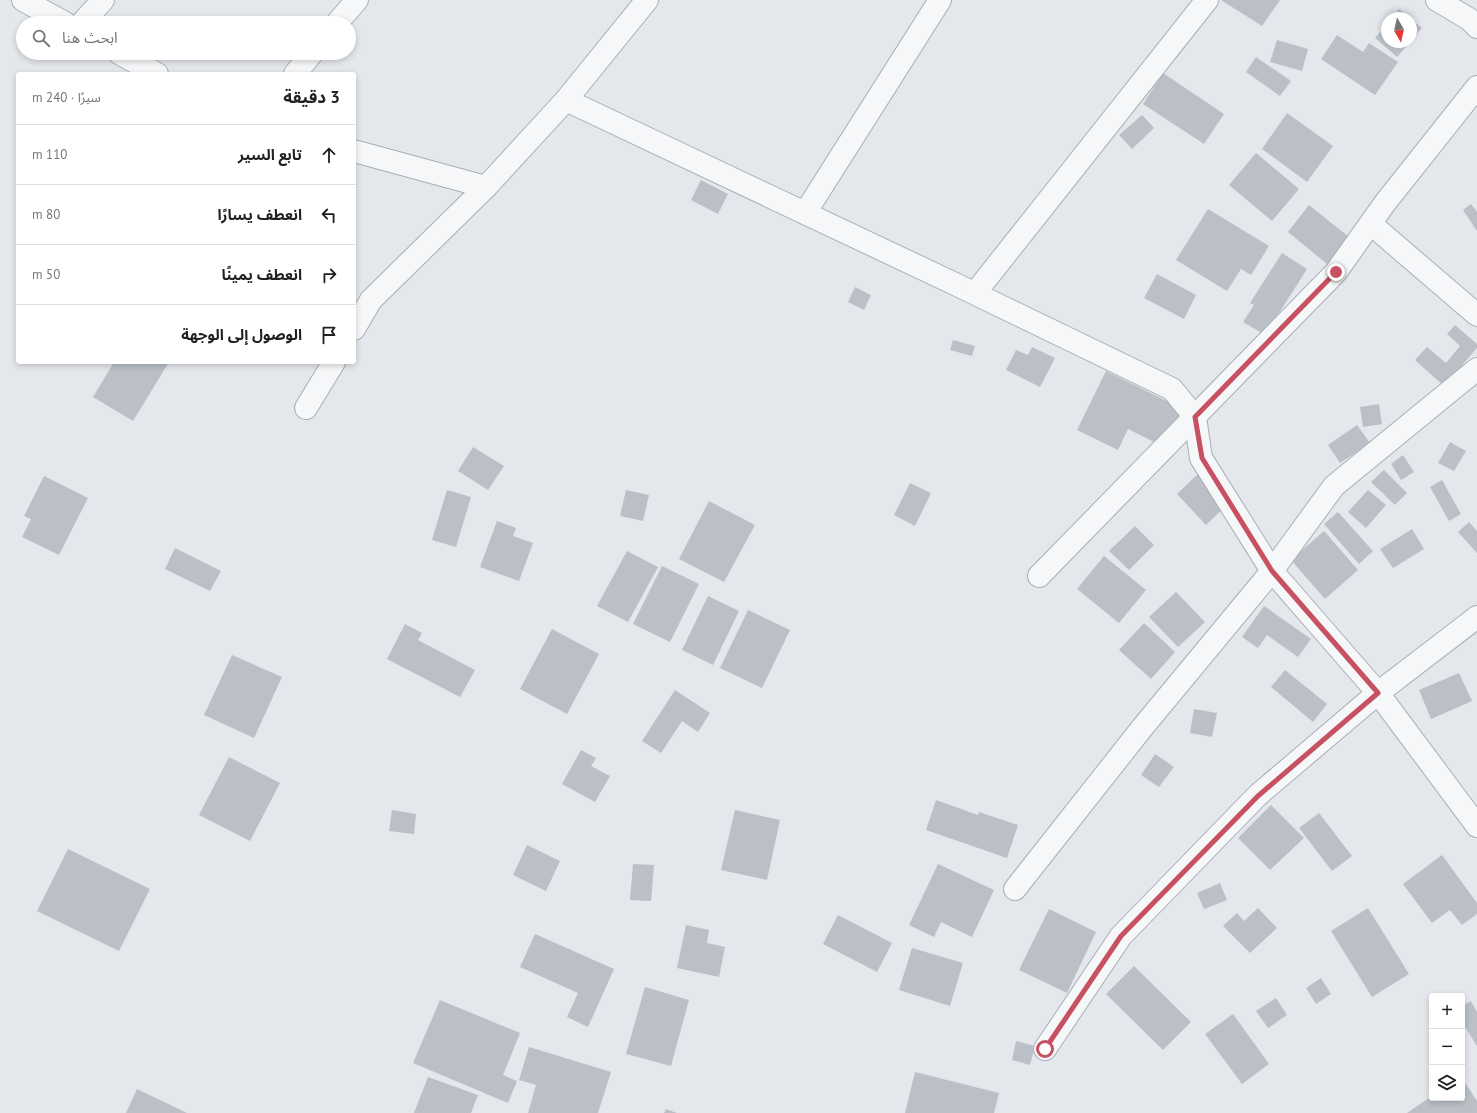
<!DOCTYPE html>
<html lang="ar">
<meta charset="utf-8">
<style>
:root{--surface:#fff;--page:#f6f6f6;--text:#202124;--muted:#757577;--line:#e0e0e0}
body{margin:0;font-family:"PT Sans","Noto Sans Arabic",sans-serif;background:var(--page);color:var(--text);direction:rtl}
.controls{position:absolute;right:12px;bottom:12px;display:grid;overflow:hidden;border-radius:4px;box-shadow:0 2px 6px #0003}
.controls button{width:36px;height:36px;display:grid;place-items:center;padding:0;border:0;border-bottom:1px solid var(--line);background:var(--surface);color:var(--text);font:20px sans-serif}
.compass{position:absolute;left:1381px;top:12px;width:36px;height:36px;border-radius:50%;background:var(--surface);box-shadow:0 2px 6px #0003;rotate:171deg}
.stop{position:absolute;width:12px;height:12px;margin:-9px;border:3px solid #c75163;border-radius:50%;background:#fff}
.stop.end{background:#c75163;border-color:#fff;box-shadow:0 1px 4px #0008}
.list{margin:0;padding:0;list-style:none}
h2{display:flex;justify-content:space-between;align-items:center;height:52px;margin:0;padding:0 16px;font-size:17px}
h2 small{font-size:13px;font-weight:400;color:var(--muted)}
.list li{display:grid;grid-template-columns:26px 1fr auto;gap:12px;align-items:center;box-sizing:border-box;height:60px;padding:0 16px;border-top:1px solid var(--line)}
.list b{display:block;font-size:15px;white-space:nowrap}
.list em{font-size:13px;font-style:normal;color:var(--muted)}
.icon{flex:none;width:22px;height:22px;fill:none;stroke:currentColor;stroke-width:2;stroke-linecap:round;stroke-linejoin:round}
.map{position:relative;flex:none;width:1477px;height:1113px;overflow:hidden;direction:ltr}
.search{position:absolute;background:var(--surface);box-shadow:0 2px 6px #0003;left:16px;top:16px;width:340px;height:44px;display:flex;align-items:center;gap:10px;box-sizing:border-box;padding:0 14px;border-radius:22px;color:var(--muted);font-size:15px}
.panel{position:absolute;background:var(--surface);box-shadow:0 2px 6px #0003;left:16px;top:72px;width:340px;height:292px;border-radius:4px;direction:rtl}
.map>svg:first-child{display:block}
.building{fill:#bbc0c7}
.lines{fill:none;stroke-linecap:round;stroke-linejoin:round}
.street-casing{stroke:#a9aeb5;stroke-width:24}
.street{stroke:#f6f7f9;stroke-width:22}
.route{stroke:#c75163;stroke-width:5}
</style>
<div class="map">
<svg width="1477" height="1113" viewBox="0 0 1477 1113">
<rect width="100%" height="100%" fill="#e4e7eb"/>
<!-- building -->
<g class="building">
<path d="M1221 0H1280L1262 26Z"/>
<path d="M1399 9 1410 18H1392Z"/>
<path d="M1411 19 1422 28 1411 40Z"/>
<path d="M1387 24V42H1410L1397 57 1375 38Z"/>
<path d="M1337 35 1363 52 1369 43 1398 62 1375 95 1321 59Z"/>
<path d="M1277 40 1308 49 1302 71 1270 62Z"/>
<path d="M1256 57 1291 81 1280 96 1246 72Z"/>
<path d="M1163 73 1224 114 1204 144 1143 104Z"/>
<path d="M1287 113 1333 146 1307 182 1262 149Z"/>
<path d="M1142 115 1154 128 1132 149 1119 135Z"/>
<path d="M1256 153 1299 189 1272 221 1229 185Z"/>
<path d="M701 180 728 194 718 214 691 200Z"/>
<path d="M1471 204 1477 212V231L1463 210Z"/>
<path d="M1309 205 1349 237 1327 264 1288 232Z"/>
<path d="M1208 209 1269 246 1251 275 1241 269 1227 291 1176 260Z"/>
<path d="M1282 253 1307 269 1265 335 1243 322 1254 305 1250 303Z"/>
<path d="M1157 274 1196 295 1184 319 1144 298Z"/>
<path d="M855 287 871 295 864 310 848 302Z"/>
<path d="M1455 325 1477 344V348L1444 386 1415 360 1427 347 1446 363 1460 346 1447 334Z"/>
<path d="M953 340 975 346 972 356 950 350Z"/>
<path d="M1032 347 1055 358 1040 387 1006 370 1016 350 1028 355Z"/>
<path d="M114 362H169L133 421 93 397Z"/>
<path d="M1106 371 1183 409 1164 447 1128 429 1118 450 1077 430Z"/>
<path d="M1379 404 1382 424 1363 427 1360 407Z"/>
<path d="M1357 425 1370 443 1340 463 1328 445Z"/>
<path d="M1450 442 1466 451 1454 471 1438 463Z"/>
<path d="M473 447 504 466 488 490 458 471Z"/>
<path d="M1403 455 1414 472 1401 480 1391 464Z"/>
<path d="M1384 470 1407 493 1395 505 1371 482Z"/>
<path d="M1198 474 1227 505 1206 525 1177 494Z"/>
<path d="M44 476 88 498 59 555 22 537 31 519 24 516Z"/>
<path d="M1442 480 1461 514 1449 521 1430 487Z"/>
<path d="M910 483 931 493 915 526 894 515Z"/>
<path d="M447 490 471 497 456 547 432 540Z"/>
<path d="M626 490 649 495 643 521 620 516Z"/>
<path d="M1368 490 1386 505 1366 528 1348 512Z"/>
<path d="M709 501 755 525 724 582 679 559Z"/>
<path d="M1338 512 1373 551 1359 564 1324 524Z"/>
<path d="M497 521 516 528 513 536 533 543 519 581 480 567Z"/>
<path d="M1469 522 1477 531V553L1458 532Z"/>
<path d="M1135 526 1154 545 1129 570 1109 551Z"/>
<path d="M1412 529 1424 549 1393 568 1380 549Z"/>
<path d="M1324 531 1358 570 1325 599 1291 560Z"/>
<path d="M175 548 221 571 210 591 165 569Z"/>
<path d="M627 551 658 567 628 622 597 606Z"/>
<path d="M1104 556 1146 590 1119 623 1077 589Z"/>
<path d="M662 566 699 584 670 642 633 624Z"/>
<path d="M1176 592 1205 622 1178 647 1149 617Z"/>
<path d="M708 596 739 611 713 665 682 650Z"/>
<path d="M1264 606 1311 639 1298 657 1267 635 1258 648 1242 637Z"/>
<path d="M748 610 790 630 762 688 720 668Z"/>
<path d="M1144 623 1175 652 1151 679 1119 650Z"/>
<path d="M405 624 422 633 418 640 475 670 460 697 387 659Z"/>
<path d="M552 629 599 654 567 714 520 689Z"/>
<path d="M232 655 282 677 254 738 204 715Z"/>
<path d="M1285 670 1327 704 1313 722 1271 687Z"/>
<path d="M1459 673 1472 701 1431 719 1419 690Z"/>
<path d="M675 690 710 713 698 732 682 721 661 753 642 741Z"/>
<path d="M1194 709 1217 713 1212 737 1190 733Z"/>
<path d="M581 750 596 758 591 766 610 776 595 802 562 784Z"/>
<path d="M1155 754 1174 767 1159 787 1141 775Z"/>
<path d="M229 757 280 783 250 841 199 815Z"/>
<path d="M936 800 978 815 979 812 1018 825 1007 858 926 830Z"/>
<path d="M1271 805 1304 838 1270 870 1238 838Z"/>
<path d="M392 810 416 814 414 834 389 831Z"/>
<path d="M735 810 780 820 767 880 721 870Z"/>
<path d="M1319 813 1352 856 1332 871 1299 828Z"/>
<path d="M527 845 560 861 546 891 513 875Z"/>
<path d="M68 849 150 889 119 951 37 911Z"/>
<path d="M1442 855 1477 903V914L1462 925 1450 910 1432 923 1403 884Z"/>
<path d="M633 864 654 865 651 901 630 900Z"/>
<path d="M938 864 994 890 972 937 941 922 934 937 909 925Z"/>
<path d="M1220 883 1227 900 1204 909 1197 893Z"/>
<path d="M1258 908 1277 928 1250 953 1223 926 1237 913 1244 921Z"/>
<path d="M1368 908 1409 974 1372 997 1331 931Z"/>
<path d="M1049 909 1096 932 1067 993 1019 970Z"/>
<path d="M838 915 892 943 877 972 823 944Z"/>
<path d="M686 925 709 930 707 943 725 947 719 977 677 968Z"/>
<path d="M535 934 614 969 588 1027 567 1017 578 993 520 967Z"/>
<path d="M912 948 963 963 950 1006 899 990Z"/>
<path d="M1134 966 1191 1022 1163 1050 1106 994Z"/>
<path d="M1321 978 1331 994 1316 1004 1306 988Z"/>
<path d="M645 987 689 1000 671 1066 626 1054Z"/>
<path d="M1276 998 1287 1015 1268 1028 1256 1011Z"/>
<path d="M440 1000 520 1033 503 1075 517 1081 508 1103 413 1063Z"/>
<path d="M1471 1001 1477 1012V1046L1462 1022V1006Z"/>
<path d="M1233 1014 1269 1064 1242 1084 1205 1034Z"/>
<path d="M1016 1041 1035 1046 1030 1065 1012 1060Z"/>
<path d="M529 1047 611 1072 598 1113H528L536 1085 519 1080Z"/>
<path d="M915 1072 999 1093 994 1113H905Z"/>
<path d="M428 1077 478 1095 471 1113H414Z"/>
<path d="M1462 1078 1477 1101V1113H1407L1432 1096V1098H1462Z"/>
<path d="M137 1089 187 1113H126Z"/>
<path d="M666 1109 677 1113H664Z"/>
</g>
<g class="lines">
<defs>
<g id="street">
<path d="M23 0 65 23"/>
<path d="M1437 0 1469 19 1477 27"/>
<path d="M82 23 103 0"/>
<path d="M337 23 357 0"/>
<path d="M119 53 157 74"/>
<path d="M295 74 312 53"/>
<path d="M566 100 955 284 1172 389 1195 417 1201 458 1272 571 1378 693 1477 826"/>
<path d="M354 151 486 187"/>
<path d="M805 213 940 0"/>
<path d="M1371 224 1477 315"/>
<path d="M975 293 1207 0"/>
<path d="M354 329 371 300 486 187 566 100 647 0"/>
<path d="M306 408 334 362"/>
<path d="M1039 576 1336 272 1385 203 1477 87"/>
<path d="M1015 889 1142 728 1272 571 1334 486 1477 369"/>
<path d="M1045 1049 1121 936 1258 795 1378 693 1477 617"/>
</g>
</defs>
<!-- street casing -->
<use href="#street" class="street-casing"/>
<!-- street -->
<use href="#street" class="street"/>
</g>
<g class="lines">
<!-- route -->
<path class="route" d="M1045 1049 1121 936 1258 796 1378 693 1272 571 1202 458 1195 417 1336 272"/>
</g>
</svg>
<div class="controls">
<button>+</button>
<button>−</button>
<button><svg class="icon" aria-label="layers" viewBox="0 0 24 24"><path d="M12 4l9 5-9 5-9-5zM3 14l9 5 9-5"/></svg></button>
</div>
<svg class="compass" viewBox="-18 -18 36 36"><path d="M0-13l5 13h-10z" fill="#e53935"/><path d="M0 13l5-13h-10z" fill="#757577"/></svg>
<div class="stop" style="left:1045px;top:1049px"></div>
<div class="stop end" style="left:1336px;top:272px"></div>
<div class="search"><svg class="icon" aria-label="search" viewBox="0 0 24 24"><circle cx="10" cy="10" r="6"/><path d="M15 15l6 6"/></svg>ابحث هنا</div>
<section class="panel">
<h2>3 دقيقة<small>سيرًا · 240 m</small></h2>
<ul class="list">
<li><svg class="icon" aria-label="ahead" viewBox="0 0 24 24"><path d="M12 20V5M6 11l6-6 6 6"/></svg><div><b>تابع السير</b></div><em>110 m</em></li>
<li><svg class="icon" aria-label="left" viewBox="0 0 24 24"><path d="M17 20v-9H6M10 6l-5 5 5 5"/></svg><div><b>انعطف يسارًا</b></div><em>80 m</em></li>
<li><svg class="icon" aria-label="right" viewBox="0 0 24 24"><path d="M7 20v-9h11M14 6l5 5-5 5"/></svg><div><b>انعطف يمينًا</b></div><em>50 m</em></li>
<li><svg class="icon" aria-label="arrive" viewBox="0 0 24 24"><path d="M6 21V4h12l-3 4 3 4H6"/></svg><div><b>الوصول إلى الوجهة</b></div></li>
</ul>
</section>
</div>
